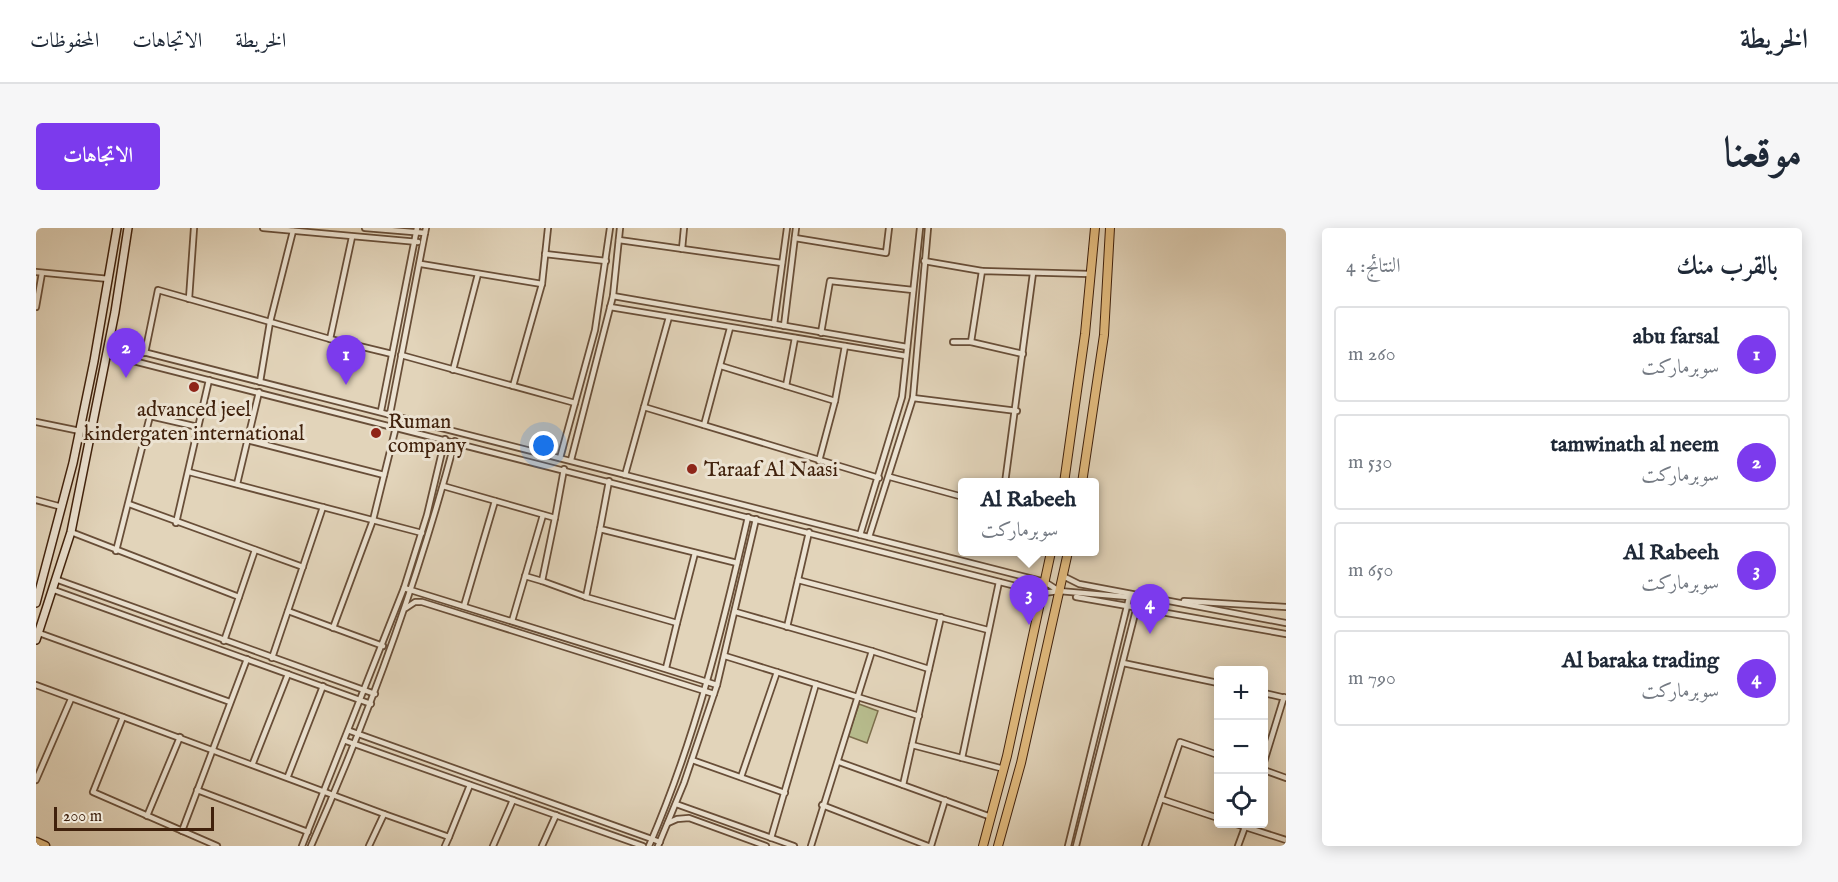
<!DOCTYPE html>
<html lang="ar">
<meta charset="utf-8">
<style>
:root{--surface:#fff;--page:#f6f6f7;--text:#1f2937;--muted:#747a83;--line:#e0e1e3;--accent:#7c3aed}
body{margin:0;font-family:"IM FELL English",Amiri,serif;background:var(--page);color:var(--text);direction:rtl}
.controls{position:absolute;right:18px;bottom:18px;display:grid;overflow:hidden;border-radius:6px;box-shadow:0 3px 15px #0003}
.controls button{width:54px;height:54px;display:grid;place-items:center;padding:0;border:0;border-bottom:2px solid var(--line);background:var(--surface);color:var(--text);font:30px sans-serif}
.scale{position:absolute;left:18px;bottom:15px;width:160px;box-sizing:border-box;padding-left:6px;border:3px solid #40210c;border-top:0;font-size:16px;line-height:21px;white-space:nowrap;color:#40210c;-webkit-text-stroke:4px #ece3d2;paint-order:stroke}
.you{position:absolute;left:508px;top:218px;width:21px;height:21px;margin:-15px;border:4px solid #fff;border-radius:50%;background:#1a73e8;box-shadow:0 0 0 9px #1a73e833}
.badge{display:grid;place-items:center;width:39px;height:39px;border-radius:50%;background:var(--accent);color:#fff;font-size:20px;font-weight:700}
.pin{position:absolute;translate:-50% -50px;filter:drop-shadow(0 2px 3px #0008)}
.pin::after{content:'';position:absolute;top:32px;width:21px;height:18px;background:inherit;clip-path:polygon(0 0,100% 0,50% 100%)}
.popup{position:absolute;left:922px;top:250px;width:141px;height:78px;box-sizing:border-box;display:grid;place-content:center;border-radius:6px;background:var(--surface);filter:drop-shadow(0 2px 4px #0005);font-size:20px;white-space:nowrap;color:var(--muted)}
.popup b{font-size:22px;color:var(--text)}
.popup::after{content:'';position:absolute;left:50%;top:100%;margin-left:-12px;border:12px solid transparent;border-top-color:var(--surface)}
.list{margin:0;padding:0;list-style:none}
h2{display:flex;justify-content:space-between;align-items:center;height:78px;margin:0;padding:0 24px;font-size:26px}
h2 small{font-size:20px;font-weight:400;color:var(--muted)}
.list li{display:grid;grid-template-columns:39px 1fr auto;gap:18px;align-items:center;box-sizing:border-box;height:96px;margin:0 12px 12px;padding:0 12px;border:2px solid var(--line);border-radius:6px}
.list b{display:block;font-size:22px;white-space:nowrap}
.list p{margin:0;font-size:20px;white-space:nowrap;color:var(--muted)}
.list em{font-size:20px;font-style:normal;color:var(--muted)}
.icon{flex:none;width:33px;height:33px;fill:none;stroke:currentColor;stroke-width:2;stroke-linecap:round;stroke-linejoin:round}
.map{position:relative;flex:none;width:1250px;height:618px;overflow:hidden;direction:ltr;border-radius:6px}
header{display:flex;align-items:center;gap:36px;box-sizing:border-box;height:84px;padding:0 30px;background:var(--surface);border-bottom:2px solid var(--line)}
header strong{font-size:28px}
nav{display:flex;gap:33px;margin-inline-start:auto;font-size:21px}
.intro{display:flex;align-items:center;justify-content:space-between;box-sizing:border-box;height:144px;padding:0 36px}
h1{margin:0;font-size:42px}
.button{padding:15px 27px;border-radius:6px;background:var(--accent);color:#fff;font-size:21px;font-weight:700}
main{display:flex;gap:36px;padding:0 36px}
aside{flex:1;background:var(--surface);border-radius:6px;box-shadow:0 3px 15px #0003}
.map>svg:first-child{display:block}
.green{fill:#b7bc8d;stroke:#7c6e4c;stroke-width:1.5}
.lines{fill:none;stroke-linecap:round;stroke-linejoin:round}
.street-casing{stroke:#684e38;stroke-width:8}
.secondary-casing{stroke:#40210c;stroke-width:10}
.primary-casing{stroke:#40210c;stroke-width:10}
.highway-casing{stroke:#40210c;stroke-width:11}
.street{stroke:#ece3d2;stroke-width:4.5}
.secondary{stroke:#ece3d2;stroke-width:7}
.primary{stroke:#e1ba7d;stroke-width:8}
.highway{stroke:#e1ba7d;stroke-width:8}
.poi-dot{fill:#8f2418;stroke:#ece3d2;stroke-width:2}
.labels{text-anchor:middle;stroke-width:6;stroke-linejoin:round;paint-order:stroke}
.poi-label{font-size:21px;fill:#40210c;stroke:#ece3d2;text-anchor:start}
</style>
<header>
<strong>الخريطة</strong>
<nav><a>الخريطة</a><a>الاتجاهات</a><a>المحفوظات</a></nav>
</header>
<div class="intro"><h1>موقعنا</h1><a class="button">الاتجاهات</a></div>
<main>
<aside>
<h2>بالقرب منك<small>النتائج: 4</small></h2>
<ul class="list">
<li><span class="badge">1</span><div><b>abu farsal</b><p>سوبرماركت</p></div><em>260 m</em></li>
<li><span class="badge">2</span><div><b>tamwinath al neem</b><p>سوبرماركت</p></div><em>530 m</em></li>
<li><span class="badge">3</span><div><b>Al Rabeeh</b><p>سوبرماركت</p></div><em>650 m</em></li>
<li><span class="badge">4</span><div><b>Al baraka trading</b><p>سوبرماركت</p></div><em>790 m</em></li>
</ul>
</aside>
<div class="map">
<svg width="1250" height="618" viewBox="0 0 1250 618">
<rect width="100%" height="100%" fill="#e2d4ba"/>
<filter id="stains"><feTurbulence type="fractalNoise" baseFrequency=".00333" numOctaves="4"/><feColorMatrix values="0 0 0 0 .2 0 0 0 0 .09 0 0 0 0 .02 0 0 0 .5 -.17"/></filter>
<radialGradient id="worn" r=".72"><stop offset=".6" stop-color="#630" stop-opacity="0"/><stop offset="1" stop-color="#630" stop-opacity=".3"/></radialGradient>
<!-- green -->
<path class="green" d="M823 476 842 483 831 515 812 508Z"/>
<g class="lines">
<defs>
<g id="street">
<path d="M227 0 382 14"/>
<path d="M329 0 389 5"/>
<path d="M759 10 850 25 853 0"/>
<path d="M583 12 746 35"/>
<path d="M646 21 648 0"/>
<path d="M509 26 570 33"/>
<path d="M888 33 946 43"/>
<path d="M385 36 506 56"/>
<path d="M0 44 73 51"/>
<path d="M577 68 871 119"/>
<path d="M153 71 158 0"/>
<path d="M0 79 6 45"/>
<path d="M574 79 870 128"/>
<path d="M738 96 751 0"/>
<path d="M748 98 760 0"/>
<path d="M785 105 794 53 877 62"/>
<path d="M294 111 316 9"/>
<path d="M917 114H935L987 126"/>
<path d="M935 114 946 43 1054 46"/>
<path d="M109 125 122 62 294 111 356 126"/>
<path d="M70 126 1007 365 1023 363 1009 354 72 115"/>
<path d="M365 127 539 175"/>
<path d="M685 138 799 173"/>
<path d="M417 142 442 46"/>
<path d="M224 154 234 94 257 3"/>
<path d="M477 158 506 56 512 0"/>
<path d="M750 158 759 110"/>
<path d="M877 170 981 183"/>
<path d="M608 179 843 250"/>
<path d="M345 183 381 0"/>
<path d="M354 186 390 0"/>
<path d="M0 194 44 203"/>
<path d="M668 197 694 100"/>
<path d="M211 212 348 247"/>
<path d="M524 230 559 102 574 0"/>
<path d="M535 232 577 68 584 0"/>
<path d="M783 233 799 173 809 118"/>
<path d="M153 244 386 305"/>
<path d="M589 247 633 89"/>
<path d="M854 249 927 269"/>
<path d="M573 253 564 301 701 335"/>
<path d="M969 255 997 45"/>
<path d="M201 256 223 164"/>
<path d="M407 258 519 290 506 353 550 369"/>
<path d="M0 272 26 279"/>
<path d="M93 276 267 339"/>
<path d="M519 290 528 241"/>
<path d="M140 295 173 152"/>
<path d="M564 301 550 369 641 395 630 440"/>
<path d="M35 304 203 369"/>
<path d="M824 307 866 169 884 0"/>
<path d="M833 309 877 170 892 0"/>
<path d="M80 323 114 188 162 199"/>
<path d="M489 348 506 353"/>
<path d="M1027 348 1043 356 1250 395"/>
<path d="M22 352 339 466"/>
<path d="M762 352 952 402"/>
<path d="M368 360 681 457"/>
<path d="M18 362 335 476"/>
<path d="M1023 363 1104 370"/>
<path d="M1040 369 1250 406"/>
<path d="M1148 373 1250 379"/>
<path d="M428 378 459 273"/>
<path d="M370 380 379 374H386L678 466"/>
<path d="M252 383 347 418"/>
<path d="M700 384 836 423 775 618"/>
<path d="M476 393 507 287"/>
<path d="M641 395 659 325"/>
<path d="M751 399 773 304"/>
<path d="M297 400 337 292 360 199"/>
<path d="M3 405 194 474"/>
<path d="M188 413 219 322"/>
<path d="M836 423 893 441 867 557 955 589"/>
<path d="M689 428 883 488"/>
<path d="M236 430 287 279"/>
<path d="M1087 435 1182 455"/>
<path d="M893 441 905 389"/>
<path d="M0 457 87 489 57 564 181 618"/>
<path d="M1228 465 1250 470"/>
<path d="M87 489 348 586"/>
<path d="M314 503 624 614"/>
<path d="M310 513 607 618"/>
<path d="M876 517 968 541"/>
<path d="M926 530 963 354"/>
<path d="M656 532 749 565"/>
<path d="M803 534 867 557"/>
<path d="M1228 534 1248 469"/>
<path d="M217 535 252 446"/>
<path d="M1228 542 1250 550"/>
<path d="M252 548 287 458"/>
<path d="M705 549 741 444"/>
<path d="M0 552 35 471"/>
<path d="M161 562 272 604"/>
<path d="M1125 571 1182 590"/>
<path d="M640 576 758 618"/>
<path d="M786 577 892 618"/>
<path d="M111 588 144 509"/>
<path d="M632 595 641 591 653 590 730 618"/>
<path d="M1200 596 1250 612"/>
<path d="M146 603 211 431"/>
<path d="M735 610 780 456"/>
<path d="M266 618 368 360 391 287 409 211"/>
<path d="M275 618C333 487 382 352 419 213"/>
<path d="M333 618 348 586 413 609 434 557"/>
<path d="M409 618 413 609"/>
<path d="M457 618 477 572"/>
<path d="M506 618 520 587"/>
<path d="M613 618C659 512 686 402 712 289"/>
<path d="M622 618 648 555 681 457 720 291"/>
<path d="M895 618 909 572"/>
<path d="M1032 618 1093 370"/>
<path d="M1040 618 1103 370"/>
<path d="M1109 618 1144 514 1182 527"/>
<path d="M1202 618 1209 599"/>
</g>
<g id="secondary">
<path d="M0 375 37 235 58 133 81 0"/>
<path d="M0 412 35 304 79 84 92 0"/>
</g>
<g id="primary">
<path d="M1028 255 1049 106 1059 0"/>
<path d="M1046 255 1068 107 1074 0"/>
<path d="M947 618 971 528 1015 324"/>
<path d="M962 618 985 535 1032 324"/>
</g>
<path id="highway" d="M0 614 9 618"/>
</defs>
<!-- street casing -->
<use href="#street" class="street-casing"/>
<!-- secondary casing -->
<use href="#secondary" class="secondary-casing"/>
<!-- primary casing -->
<use href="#primary" class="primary-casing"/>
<!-- highway casing -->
<use href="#highway" class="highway-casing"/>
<!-- street -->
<use href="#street" class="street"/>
<!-- secondary -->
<use href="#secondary" class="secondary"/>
<!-- primary -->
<use href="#primary" class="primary"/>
<!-- highway -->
<use href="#highway" class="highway"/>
</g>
<!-- markers -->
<g class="poi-dot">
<circle cx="158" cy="159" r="6"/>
<circle cx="340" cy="205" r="6"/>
<circle cx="656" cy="241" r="6"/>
</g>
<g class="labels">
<!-- poi labels -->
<g class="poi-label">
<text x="158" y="188" text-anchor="middle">advanced jeel<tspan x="158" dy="24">kindergaten international</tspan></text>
<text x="352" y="200">Ruman<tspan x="352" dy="24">company</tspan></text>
<text x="668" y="248">Taraaf Al Naasi</text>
</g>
</g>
<rect width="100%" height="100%" filter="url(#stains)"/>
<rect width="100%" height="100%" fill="url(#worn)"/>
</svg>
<div class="controls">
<button>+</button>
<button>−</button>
<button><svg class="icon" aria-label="locate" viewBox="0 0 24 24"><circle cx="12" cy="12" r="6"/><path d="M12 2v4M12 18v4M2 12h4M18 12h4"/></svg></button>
</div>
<div class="scale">200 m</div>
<div class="you"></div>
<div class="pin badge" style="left:310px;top:157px">1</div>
<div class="pin badge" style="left:90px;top:150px">2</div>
<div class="pin badge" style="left:993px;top:397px">3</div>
<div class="popup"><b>Al Rabeeh</b>سوبرماركت</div>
<div class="pin badge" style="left:1114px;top:406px">4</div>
</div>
</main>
